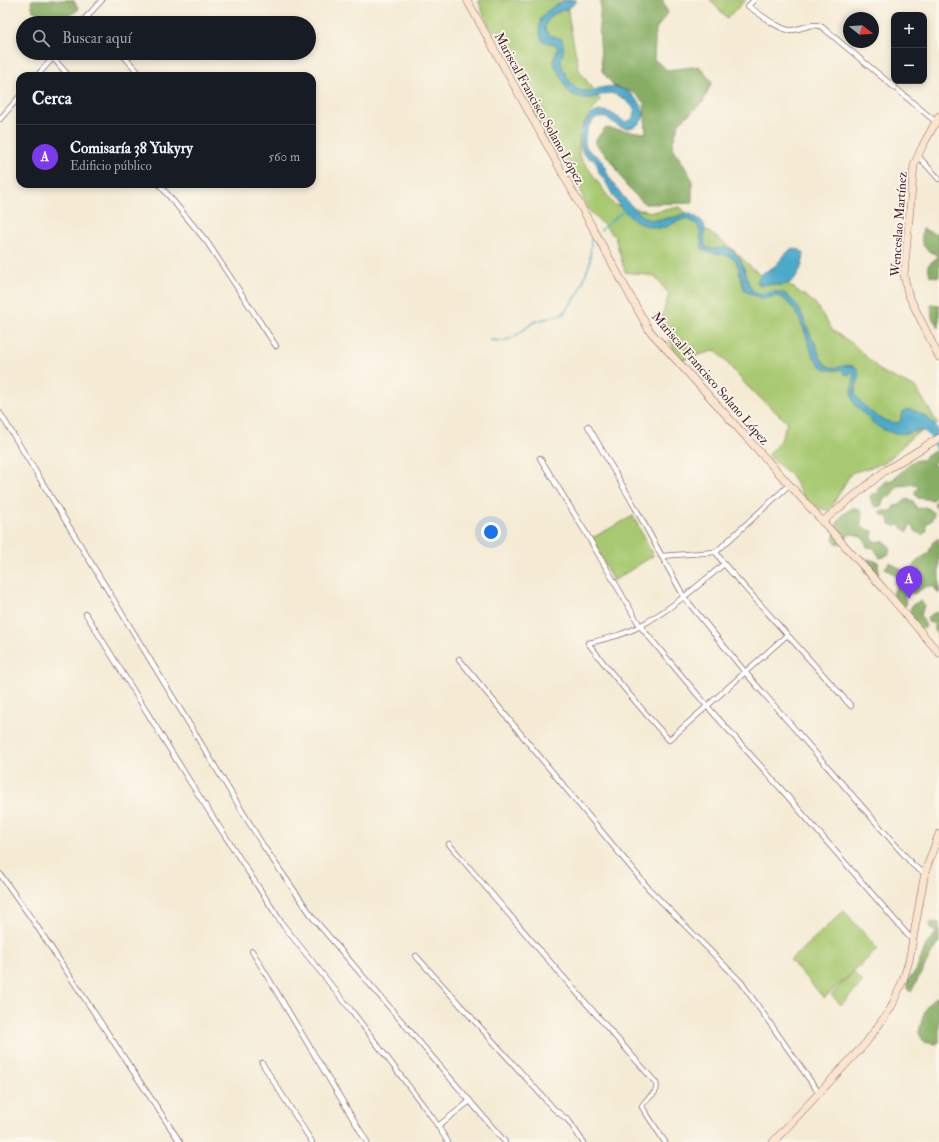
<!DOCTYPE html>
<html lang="es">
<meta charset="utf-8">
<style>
:root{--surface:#171b24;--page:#20242c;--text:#f1f3f6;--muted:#9ea1a6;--line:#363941;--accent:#7c3aed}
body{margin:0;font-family:"IM FELL Double Pica",serif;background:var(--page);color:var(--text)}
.controls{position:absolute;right:12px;top:12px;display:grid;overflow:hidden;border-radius:8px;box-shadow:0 2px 6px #0003}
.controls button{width:36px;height:36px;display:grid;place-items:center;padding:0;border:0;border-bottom:1px solid var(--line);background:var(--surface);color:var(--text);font:20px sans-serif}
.compass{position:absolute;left:843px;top:12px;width:36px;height:36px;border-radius:50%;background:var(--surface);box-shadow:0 2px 6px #0003;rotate:107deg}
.you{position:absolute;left:491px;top:532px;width:14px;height:14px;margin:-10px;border:3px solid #fff;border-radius:50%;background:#1a73e8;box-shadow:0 0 0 6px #1a73e833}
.badge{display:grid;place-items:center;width:26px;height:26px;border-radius:50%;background:var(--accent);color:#fff;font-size:13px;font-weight:700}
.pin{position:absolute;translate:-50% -33px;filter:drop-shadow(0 1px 2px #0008)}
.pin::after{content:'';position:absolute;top:21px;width:14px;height:12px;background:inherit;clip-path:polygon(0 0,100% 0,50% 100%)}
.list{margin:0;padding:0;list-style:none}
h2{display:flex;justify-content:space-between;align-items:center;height:52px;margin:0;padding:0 16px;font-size:17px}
h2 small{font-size:13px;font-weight:400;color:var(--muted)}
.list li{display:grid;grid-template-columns:26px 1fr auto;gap:12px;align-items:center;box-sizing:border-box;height:64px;padding:0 16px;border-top:1px solid var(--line)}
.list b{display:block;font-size:15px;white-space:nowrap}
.list p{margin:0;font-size:13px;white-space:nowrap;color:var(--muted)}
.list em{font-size:13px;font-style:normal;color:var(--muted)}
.icon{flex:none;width:22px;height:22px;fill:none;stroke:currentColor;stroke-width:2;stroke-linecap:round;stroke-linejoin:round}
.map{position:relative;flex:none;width:939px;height:1142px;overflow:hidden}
.search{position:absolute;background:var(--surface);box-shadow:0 2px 6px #0003;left:16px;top:16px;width:300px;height:44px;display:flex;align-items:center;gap:10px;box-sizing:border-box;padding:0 14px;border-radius:22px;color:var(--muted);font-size:15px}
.panel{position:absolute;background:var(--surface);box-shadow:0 2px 6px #0003;left:16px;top:72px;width:300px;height:116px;border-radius:12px}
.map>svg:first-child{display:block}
.green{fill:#a8c971;stroke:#79744e}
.forest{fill:#86ad63;stroke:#686647}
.water{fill:#4ba9ca;stroke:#4a647a}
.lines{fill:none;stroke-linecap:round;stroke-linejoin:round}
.stream{stroke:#4ba9ca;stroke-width:1.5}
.river{stroke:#4ba9ca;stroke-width:9}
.street-casing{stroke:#866666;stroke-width:6}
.secondary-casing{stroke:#866666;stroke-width:8}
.street{stroke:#fff;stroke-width:4.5}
.secondary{stroke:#fbe5cf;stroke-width:7}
.labels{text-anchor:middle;stroke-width:3.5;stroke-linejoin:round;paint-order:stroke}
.street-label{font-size:13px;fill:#4a1f2b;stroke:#fbf7ec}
</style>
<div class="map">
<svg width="939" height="1142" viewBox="0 0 939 1142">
<rect width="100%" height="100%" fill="#fbf7ec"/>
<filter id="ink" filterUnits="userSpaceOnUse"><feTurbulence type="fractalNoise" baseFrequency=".025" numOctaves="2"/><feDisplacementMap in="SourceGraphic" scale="8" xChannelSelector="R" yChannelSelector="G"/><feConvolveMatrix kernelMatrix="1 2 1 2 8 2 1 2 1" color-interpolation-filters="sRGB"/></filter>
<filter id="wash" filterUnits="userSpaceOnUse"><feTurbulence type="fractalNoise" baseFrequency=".012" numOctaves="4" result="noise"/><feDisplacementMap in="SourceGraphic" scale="16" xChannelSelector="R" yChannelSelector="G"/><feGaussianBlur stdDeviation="0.9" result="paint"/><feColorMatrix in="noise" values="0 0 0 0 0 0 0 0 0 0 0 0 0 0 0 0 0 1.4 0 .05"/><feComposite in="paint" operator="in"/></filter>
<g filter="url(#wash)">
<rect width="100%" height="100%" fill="#f5ebd5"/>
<!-- green -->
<g class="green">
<path d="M478 0H567L569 20 579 70 600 100 579 131V155L614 205 652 212 680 207 702 227 731 248 759 274 785 282 815 303 833 331 853 344 882 372 916 388 938 424 914 435 885 463 851 473 829 511 808 504 790 474 768 456 782 438 787 422 747 386 716 350 679 361 661 319 669 294 654 276 625 272 615 237 585 206 579 182 542 140 526 104 517 60 487 23Z"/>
<path d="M710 0H746L727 18Z"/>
<path d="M633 516 653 556 613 581 592 538Z"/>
<path d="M844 911 878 949 824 998 790 960Z"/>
<path d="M853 972 863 982 841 1005 831 995Z"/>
</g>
<!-- forest -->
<g class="forest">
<path d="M32 0H73L79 9C62 23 52 17 33 11L31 2Z"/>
<path d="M601 0H664L663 2 668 13 656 29 654 59 667 70 699 66 712 82 703 102 679 123 672 145 692 179V203L645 204 627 187 614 164 594 142 605 128 646 133 644 103 634 93 614 86 602 71 599 26Z"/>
<path d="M923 229 935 234 939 232V256C924 248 919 247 923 229Z"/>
<path d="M939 256V277L930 276 928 265Z"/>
<path d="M931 304 939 305V328L932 318Z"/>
<path d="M936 451 939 455V459L934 462 933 465 939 467V508H936L934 505 937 499V495L934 496 933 500 918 498 914 493 918 488 917 486 912 484 909 485 898 486 890 496 884 499 881 506 875 507 871 500 870 496 873 493 878 494 879 488 881 487 885 482 892 480C895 476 899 475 902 471 908 465 912 459 922 460L928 454Z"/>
<path d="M906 499 913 501 917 509 925 507 931 510 934 514 931 521 926 524 927 531 922 535 915 531 913 526H910L907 532 899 525 895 526 890 524 888 518 881 514 880 511H891L894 506 898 505Z"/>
<path d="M853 508H858L862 512 861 527 873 531 872 537 875 542 880 541 885 542 891 548 889 554 884 557 880 558 874 548 867 547C865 538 859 534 850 534L843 542 837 544 833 539C837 523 837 516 853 508Z"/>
<path d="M939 538V594L934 587 927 586 914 594 909 592 905 594C904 599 907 602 905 606L903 608 893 596C894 588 899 584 897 577L885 568 890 562 906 573 911 570 919 559 928 554 933 542Z"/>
<path d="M869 559 878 562 879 573 875 575 865 572V561Z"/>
<path d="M920 601 924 605 921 616 926 626 924 629 917 627 909 613 912 605Z"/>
<path d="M937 612 939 613V635L935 632V624L928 622 927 618 932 614Z"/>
<path d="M932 922 939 923V942L934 949 911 992 907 989V981L916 971 926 945 936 933 928 925Z"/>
<path d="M939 996V1042L936 1044 924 1042 919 1033C922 1019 924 1003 939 996Z"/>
</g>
<!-- water -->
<g class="water">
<path d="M567 0H577C568 15 548 7 545 29L549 35 562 39C563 44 564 49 563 54 562 56 561 58 561 60 560 66 570 83 574 87 583 96 596 88 606 87 617 85 629 91 636 99 641 103 645 112 643 118 640 126 629 130 622 127 616 126 612 120 606 118 603 117 600 117 597 117 589 124 584 132 585 144 587 153 597 154 602 161 605 165 606 170 608 175 619 192 631 209 649 220 657 220 666 218 675 217 679 216 682 213 687 213 691 214 693 215 696 217 710 225 703 232 705 246 714 252 722 246 730 249 745 256 744 278 752 290 766 299 776 285 789 297 801 308 804 320 810 334 811 338 814 341 816 345 819 353 820 361 828 366 837 371 846 361 857 368 862 378 855 384 855 394 861 406 886 427 900 422 901 419 901 414 902 412 909 405 926 416 931 421 934 424 937 428 939 431L931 436 922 430C918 431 914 432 910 433 889 436 877 428 864 414 859 409 853 404 852 397 850 389 855 379 854 373 851 373 848 375 845 374 840 371 846 371 840 370 836 370 832 371 828 370 810 363 809 338 801 323 798 315 792 306 785 300 776 292 771 300 762 298 758 297 748 293 745 291 741 282 740 270 736 261 731 252 712 256 702 249L700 231 697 225 688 219C678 218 670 228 660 228 642 228 626 216 617 202 610 192 607 181 599 173 597 154 588 162 583 153 575 139 585 110 603 111 612 111 618 119 626 122L631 120C633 117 635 115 635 111 634 106 620 95 614 94 607 92 603 95 596 97 588 99 580 98 572 94 566 91 564 82 561 77 554 61 550 67 558 49L557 46C552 43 548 44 542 40 533 17 547 9 567 0Z"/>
<path d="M792 248 800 250 804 253C803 266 797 285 781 285 778 286 775 284 772 284 767 284 763 285 759 285L757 281C760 272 769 271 776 265 781 259 786 253 792 248Z"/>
</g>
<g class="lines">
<!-- stream -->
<g class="stream">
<path d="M601 230 624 210"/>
<path d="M490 340 503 341 514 337 534 322 563 314 579 293 590 262 591 239"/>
</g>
<!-- river -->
<path class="river" d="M926 425C928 427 937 440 938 441 938 444 938 446 939 448"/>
</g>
</g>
<g filter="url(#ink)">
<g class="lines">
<defs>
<g id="street">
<path d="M754 0 748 6C759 13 776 28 789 30 800 31 811 21 822 27L936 122"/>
<path d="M87 16 94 23"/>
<path d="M81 23 102 0"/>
<path d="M121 53 138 72"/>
<path d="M53 58 69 76"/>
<path d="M37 76 57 53"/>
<path d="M0 119 20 96"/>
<path d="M918 156 939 179"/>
<path d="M159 184 207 242 276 346"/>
<path d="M0 413 264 847 314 919 505 1142"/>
<path d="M588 426 635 507 684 597 745 672 913 865 919 870 925 872"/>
<path d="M540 458 586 533 640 626 707 706 782 790 913 941"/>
<path d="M716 552 724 564 851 706"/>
<path d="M661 556 716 552 789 485"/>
<path d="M724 564C698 586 671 609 640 626 624 635 605 639 588 643 614 677 641 709 669 740L787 635"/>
<path d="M86 614 192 785 283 925 351 1010 432 1117 448 1142"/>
<path d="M459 659 649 889 741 982 819 1093"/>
<path d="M449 844 537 947 656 1083C660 1095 644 1097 642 1107L665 1142"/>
<path d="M0 874 34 922 180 1142"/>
<path d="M252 951 367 1142"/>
<path d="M416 956 554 1109 569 1121 583 1142"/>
<path d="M262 1063 312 1142"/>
<path d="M438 1126 470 1101"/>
</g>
<g id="secondary">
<path d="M467 0 649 330 883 588 939 653"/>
<path d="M939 116 922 147 914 165 904 275 908 294 939 357"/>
<path d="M822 522 886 470 939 438"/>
<path d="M773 1142 865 1044 891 1008 903 980 909 961 925 872 939 834"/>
</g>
</defs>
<!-- street casing -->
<use href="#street" class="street-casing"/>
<!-- secondary casing -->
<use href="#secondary" class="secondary-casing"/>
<!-- street -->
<use href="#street" class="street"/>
<!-- secondary -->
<use href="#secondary" class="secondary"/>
</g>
</g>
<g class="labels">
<!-- street labels -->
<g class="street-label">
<text transform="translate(540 108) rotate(61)" y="5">Mariscal Francisco Solano López</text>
<text transform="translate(898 224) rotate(-86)" y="5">Wenceslao Martínez</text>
<text transform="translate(711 378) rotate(49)" y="5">Mariscal Francisco Solano López</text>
</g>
</g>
</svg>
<div class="controls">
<button>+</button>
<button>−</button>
</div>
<svg class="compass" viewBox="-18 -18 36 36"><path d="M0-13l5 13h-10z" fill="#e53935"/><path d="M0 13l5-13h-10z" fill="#9ea1a6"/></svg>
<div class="you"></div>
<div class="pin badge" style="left:909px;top:599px">A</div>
<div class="search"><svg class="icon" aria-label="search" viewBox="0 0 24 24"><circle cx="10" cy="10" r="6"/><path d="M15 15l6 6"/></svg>Buscar aquí</div>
<section class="panel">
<h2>Cerca<small></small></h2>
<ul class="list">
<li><span class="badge">A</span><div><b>Comisaría 38 Yukyry</b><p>Edificio público</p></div><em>560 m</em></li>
</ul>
</section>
</div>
